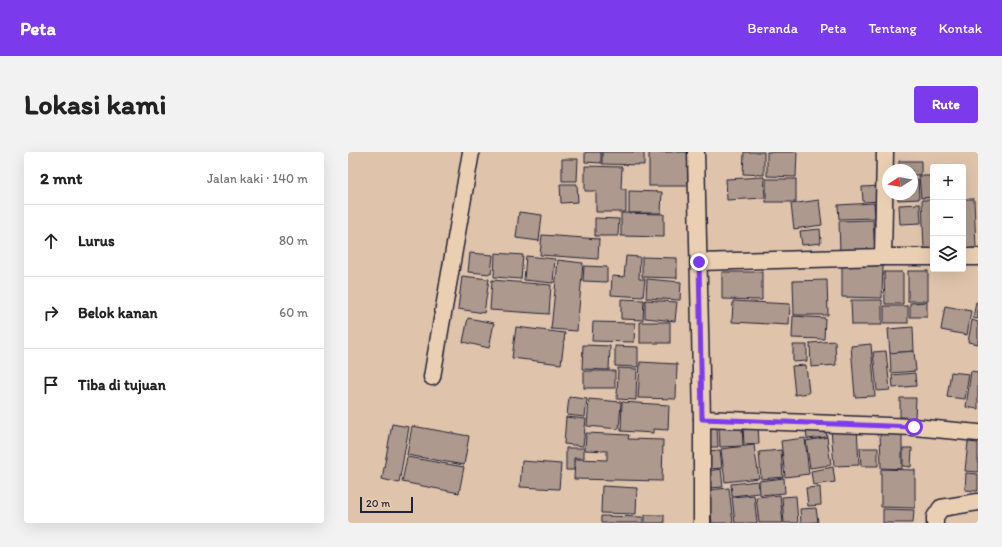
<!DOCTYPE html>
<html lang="id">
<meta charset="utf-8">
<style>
:root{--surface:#fff;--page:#f2f2f2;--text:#222;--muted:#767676;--line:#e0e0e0;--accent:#7c3aed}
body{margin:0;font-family:Itim,sans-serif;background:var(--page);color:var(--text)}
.controls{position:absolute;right:12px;top:12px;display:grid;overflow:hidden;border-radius:4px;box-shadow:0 4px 16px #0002}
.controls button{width:36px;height:36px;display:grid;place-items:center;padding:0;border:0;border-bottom:1px solid var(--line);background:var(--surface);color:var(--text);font:20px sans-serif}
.compass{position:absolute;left:534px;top:12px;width:36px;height:36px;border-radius:50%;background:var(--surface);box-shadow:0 4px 16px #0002;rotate:259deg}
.scale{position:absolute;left:12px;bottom:10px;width:53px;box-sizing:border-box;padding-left:4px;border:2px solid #22223b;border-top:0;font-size:11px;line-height:14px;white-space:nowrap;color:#22223b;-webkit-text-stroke:3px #ebcfb2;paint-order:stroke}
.stop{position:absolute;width:12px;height:12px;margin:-9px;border:3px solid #7c3aed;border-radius:50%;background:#fff}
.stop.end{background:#7c3aed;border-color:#fff;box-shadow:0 1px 4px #0008}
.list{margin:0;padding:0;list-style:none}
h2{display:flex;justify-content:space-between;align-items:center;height:52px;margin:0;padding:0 16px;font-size:17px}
h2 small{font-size:13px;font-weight:400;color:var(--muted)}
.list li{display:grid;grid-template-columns:26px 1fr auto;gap:12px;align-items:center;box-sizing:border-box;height:72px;padding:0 16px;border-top:1px solid var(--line)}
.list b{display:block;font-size:15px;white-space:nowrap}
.list em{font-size:13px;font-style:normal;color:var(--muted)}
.icon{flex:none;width:22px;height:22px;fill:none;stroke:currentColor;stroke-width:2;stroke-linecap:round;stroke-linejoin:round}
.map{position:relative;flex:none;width:630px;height:371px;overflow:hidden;border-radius:4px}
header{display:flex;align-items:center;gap:24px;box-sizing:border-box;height:56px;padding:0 20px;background:var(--accent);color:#fff}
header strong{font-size:19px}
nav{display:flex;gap:22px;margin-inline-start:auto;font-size:14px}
.intro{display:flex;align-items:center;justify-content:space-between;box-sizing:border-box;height:96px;padding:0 24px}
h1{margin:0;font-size:28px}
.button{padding:10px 18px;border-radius:4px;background:var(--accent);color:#fff;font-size:14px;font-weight:700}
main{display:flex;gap:24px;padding:0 24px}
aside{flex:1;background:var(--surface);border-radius:4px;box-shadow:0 4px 16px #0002}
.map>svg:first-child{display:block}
.building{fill:#ad998d;stroke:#22223b}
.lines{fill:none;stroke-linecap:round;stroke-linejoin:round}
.minor-casing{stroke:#22223b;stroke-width:19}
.minor{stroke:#ebcfb2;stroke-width:16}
.route{stroke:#7c3aed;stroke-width:5}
</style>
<header>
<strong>Peta</strong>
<nav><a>Beranda</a><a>Peta</a><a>Tentang</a><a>Kontak</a></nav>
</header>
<div class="intro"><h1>Lokasi kami</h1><a class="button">Rute</a></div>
<main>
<aside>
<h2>2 mnt<small>Jalan kaki · 140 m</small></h2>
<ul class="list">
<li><svg class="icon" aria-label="ahead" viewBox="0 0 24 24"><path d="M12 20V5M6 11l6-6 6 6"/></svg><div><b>Lurus</b></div><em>80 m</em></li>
<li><svg class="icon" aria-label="right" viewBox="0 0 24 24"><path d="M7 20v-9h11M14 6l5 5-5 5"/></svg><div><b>Belok kanan</b></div><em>60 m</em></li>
<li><svg class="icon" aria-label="arrive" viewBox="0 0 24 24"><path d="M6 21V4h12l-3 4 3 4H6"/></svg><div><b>Tiba di tujuan</b></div></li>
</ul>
</aside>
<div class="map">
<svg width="630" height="371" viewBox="0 0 630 371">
<rect width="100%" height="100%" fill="#dfc4ab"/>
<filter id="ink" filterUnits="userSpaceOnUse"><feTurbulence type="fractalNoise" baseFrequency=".025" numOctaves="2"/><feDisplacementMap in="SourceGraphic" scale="8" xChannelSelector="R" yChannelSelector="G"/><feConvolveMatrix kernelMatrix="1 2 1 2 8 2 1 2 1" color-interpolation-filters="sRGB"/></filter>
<g filter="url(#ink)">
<!-- building -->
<g class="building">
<path d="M237 0H253V11L237 10Z"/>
<path d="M254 0H296V13L254 12Z"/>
<rect x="301" y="0" width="39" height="34"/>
<path d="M396 0H416V23L395 22Z"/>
<path d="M419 0H449L448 25 419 24Z"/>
<path d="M214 7H230L229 29H214Z"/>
<path d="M551 9H573V23H564V18H551Z"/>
<path d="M237 14 274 15 273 37H278V60H248V39H237Z"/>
<path d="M571 24H585V45L573 46Z"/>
<path d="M416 25 417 46 379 48 378 27Z"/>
<rect x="418" y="27" width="30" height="23"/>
<path d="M564 27H570L571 47 550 48V42H564Z"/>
<path d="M212 32H229L230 50 213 51Z"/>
<path d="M534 34V49L515 50 514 35Z"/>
<path d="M281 39 314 40 313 61H281Z"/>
<path d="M615 47H626L628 96 615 97Z"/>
<path d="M471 48 474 73 446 77 443 52Z"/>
<path d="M574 48H585V97H576Z"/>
<path d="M526 51 527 66 491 67 490 53Z"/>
<path d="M572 52 573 71 552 72 551 53Z"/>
<path d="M171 60 194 63 191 89 168 86Z"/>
<path d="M273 61 316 62V85L273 84Z"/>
<path d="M247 66 271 67 270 84H247Z"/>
<path d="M525 68 527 99 492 101 491 69Z"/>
<path d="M472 77 473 91 454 93 452 79Z"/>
<path d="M194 83 251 87 250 107 192 103Z"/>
<path d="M122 101 145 103 143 122 120 120Z"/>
<path d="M147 101 175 103 173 127 146 125Z"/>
<path d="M178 104 207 107 205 131 176 128Z"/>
<path d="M278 104 292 105 291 127H297L295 145 263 143 264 124 276 125Z"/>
<path d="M294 105 329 106V126L294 125Z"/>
<path d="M210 108 235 111 229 179 203 177Z"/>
<path d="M494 112 535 113 534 146 494 145Z"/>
<path d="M236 114 259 115V130L235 129Z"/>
<rect x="560" y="119" width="20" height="30"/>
<path d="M374 120H414V148L374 147Z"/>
<path d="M536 120H555V152H537Z"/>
<path d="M114 124 141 127 136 161 110 157Z"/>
<path d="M299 127 333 130 332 148 298 146Z"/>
<path d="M144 128 203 133 201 162 142 158Z"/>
<path d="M479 128 480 163H446L445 129Z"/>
<path d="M273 147 296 148 295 168 273 167Z"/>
<path d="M297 148 329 150 327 169 297 166Z"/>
<path d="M503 148H534V173H504Z"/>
<path d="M385 149 442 152 441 173 384 170Z"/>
<path d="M579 150V165H562V151Z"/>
<path d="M628 150 630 151V167L625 166Z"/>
<rect x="536" y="154" width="24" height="17"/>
<path d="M597 154 623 159 619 183 593 178Z"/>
<path d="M445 164 477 166 476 187 444 186Z"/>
<path d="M120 166 146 171 141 196 115 190Z"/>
<path d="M624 168 630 170V192L620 190Z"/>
<path d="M245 170 287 171 286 190 244 189Z"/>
<rect x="292" y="170" width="30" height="21"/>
<path d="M168 175 217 181 213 212 164 206Z"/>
<path d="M565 175 566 199 542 201 540 177Z"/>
<path d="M487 189 488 213 463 215 462 191Z"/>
<path d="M523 192 527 244 507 245 503 194Z"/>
<path d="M235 193 262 194 261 218 234 217Z"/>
<path d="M445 193H459V209L445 210Z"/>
<path d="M267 194 290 195V215L267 214Z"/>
<path d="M538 199 542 238 529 239 525 200Z"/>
<path d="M566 199 568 219 543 221 542 201Z"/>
<path d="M292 210 329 212 328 247 290 246Z"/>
<path d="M458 213 461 241 447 243 444 214Z"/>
<path d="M270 216 289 217 288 248 269 247Z"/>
<rect x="236" y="219" width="31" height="17"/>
<path d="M623 219 630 220V257L618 255Z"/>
<path d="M603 220 621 222 617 247 599 245Z"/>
<path d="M567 221 568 234 545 236 544 223Z"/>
<path d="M221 245 239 247 237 265 219 263Z"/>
<path d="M552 246H568L567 266 552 265Z"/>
<path d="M241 247 273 250 271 277 239 274Z"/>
<path d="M274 250 321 253 320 278 305 277V281L273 279Z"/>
<path d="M218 265 238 267 235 294 216 292Z"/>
<path d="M44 272 61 275 51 331 34 327Z"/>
<path d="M410 272 411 292 396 293 395 273Z"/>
<path d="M394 273 395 294 372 295 371 274Z"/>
<path d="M64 274 121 284 116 313 59 303Z"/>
<path d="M358 274H369L370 295H358Z"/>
<path d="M477 274 479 285 459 287 458 277Z"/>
<path d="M509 275 511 313 486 314 483 277Z"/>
<path d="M532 278H554V317L533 316Z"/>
<path d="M238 281 281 283 280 287 315 288 314 329 226 327 227 307 259 308V299L237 298Z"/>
<path d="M479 285 483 313 462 316 458 289Z"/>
<path d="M457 286 461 322 437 325 433 289Z"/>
<path d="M620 290 630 291V320L617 319Z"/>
<path d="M406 293 411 326 377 330 373 297Z"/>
<path d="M218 296H236V306H226V318H218Z"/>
<path d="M512 296H530V314H513Z"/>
<path d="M555 296H564L563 315 555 314Z"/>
<path d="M372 298 374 316 361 317 359 299Z"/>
<path d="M433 298 435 325 413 327 411 300Z"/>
<path d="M59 305 116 315 111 341 54 330Z"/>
<path d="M174 309 213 312 211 337 172 335Z"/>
<path d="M485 315 487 330 465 333 463 319Z"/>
<path d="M373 317 375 335 361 336 359 319Z"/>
<path d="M533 317 567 318V356L533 355Z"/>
<path d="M618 321 630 322V339L617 338Z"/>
<path d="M436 326 437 341 412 343 411 329Z"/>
<path d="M410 329 411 341 384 344 383 332Z"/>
<path d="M254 334 289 336 288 362 253 361Z"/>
<path d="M472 335 473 353 460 354 458 336Z"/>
<path d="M381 336 385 371H364L360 338Z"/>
<path d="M406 343 409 371H387L384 345Z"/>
<path d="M432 343 435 371H411L408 345Z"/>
<path d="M448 344 450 371H436L434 345Z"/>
<path d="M468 356 470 370 453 371 452 357Z"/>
<path d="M535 357 566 358 565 371H535Z"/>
<rect x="297" y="363" width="19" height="8"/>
<path d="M253 364 295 365V371H253Z"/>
</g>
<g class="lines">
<defs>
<g id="minor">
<path d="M348 0 354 267V371"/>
<path d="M535 105H585"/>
<path d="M615 105H630"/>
<path d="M351 110 535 105 537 0"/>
<path d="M84 225 123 0"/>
<path d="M354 267 566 275 630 281"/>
<path d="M587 371V365L593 356 630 350"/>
</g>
</defs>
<!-- minor casing -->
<use href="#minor" class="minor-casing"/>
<!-- minor -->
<use href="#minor" class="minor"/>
</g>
</g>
<g class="lines" filter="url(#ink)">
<!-- route -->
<path class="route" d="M351 110 354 267 566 275"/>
</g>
</svg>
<div class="controls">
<button>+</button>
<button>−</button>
<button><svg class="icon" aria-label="layers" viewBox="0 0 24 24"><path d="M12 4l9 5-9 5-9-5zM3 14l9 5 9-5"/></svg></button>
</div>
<svg class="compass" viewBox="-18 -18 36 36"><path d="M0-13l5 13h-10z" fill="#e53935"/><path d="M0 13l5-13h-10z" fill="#767676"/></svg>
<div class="scale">20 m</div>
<div class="stop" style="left:566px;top:275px"></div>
<div class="stop end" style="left:351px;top:110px"></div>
</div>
</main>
